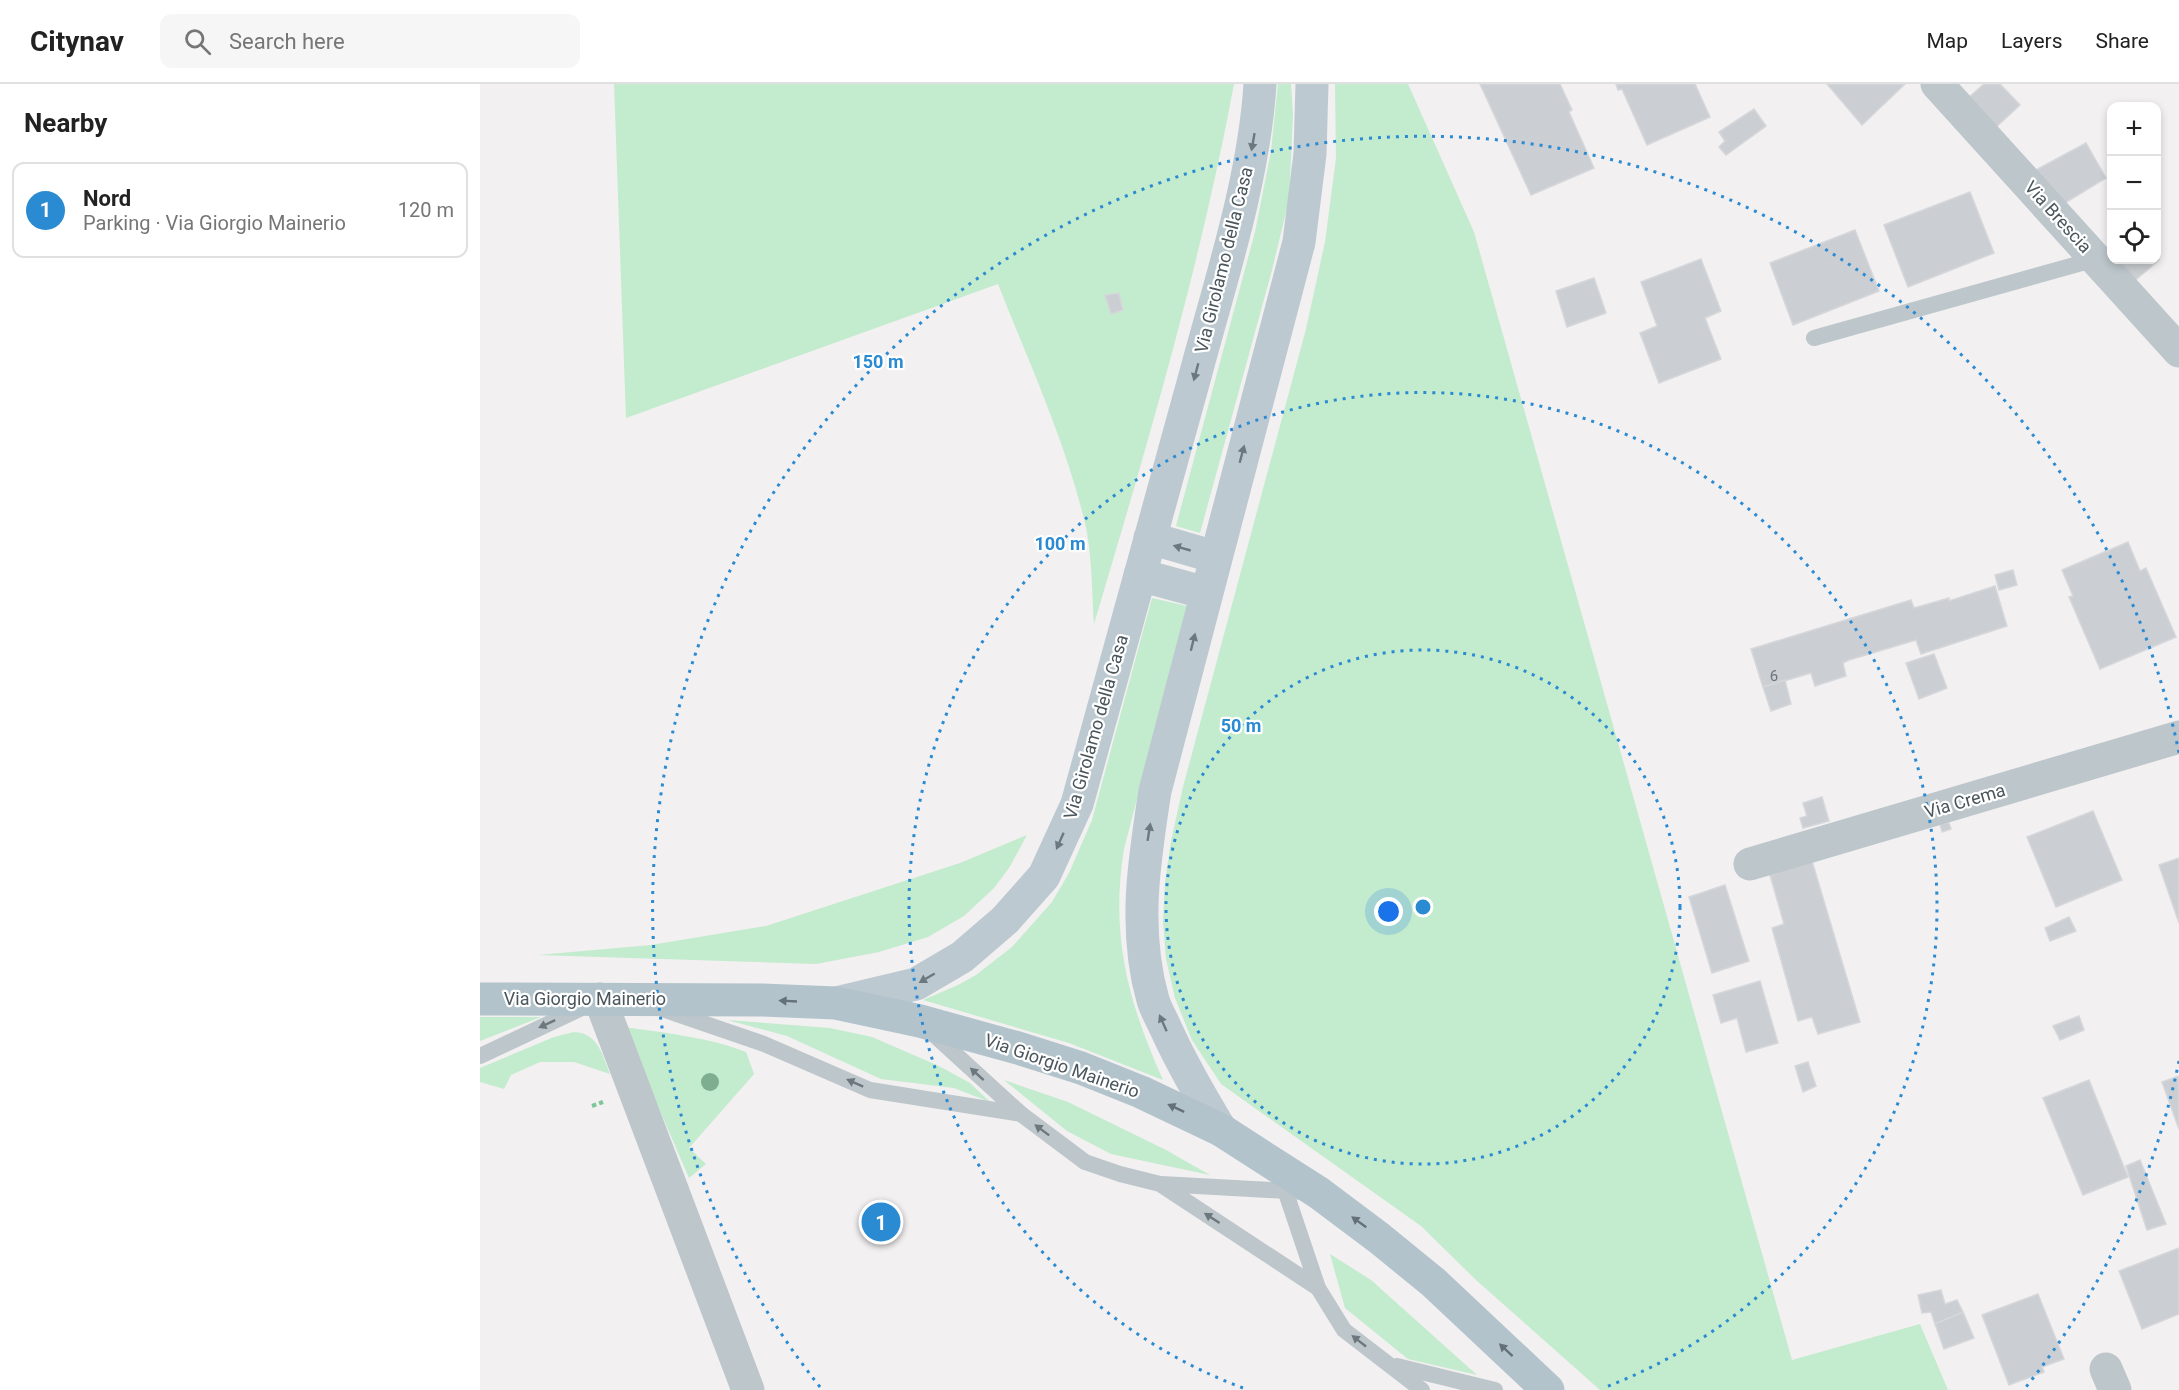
<!DOCTYPE html>
<meta charset="utf-8">
<style>
:root{--surface:#fff;--page:#f6f6f6;--text:#222;--muted:#767676;--line:#e0e0e0;--accent:#2a8ad2}
body{margin:0;font-family:Roboto,sans-serif;background:var(--page);color:var(--text)}
.controls{position:absolute;right:18px;top:18px;display:grid;overflow:hidden;border-radius:12px;box-shadow:0 3px 9px #0003}
.controls button{width:54px;height:54px;display:grid;place-items:center;padding:0;border:0;border-bottom:2px solid var(--line);background:var(--surface);color:var(--text);font:30px sans-serif}
.you{position:absolute;left:909px;top:828px;width:21px;height:21px;margin:-15px;border:4px solid #fff;border-radius:50%;background:#1a73e8;box-shadow:0 0 0 9px #1a73e833}
.badge{display:grid;place-items:center;width:39px;height:39px;border-radius:50%;background:var(--accent);color:#fff;font-size:20px;font-weight:700}
.pin{position:absolute;translate:-50% -50%;border:3px solid #fff;box-shadow:0 2px 6px #0006}
.list{margin:0;padding:0;list-style:none}
h2{display:flex;justify-content:space-between;align-items:center;height:78px;margin:0;padding:0 24px;font-size:26px}
h2 small{font-size:20px;font-weight:400;color:var(--muted)}
.list li{display:grid;grid-template-columns:39px 1fr auto;gap:18px;align-items:center;box-sizing:border-box;height:96px;margin:0 12px 12px;padding:0 12px;border:2px solid var(--line);border-radius:12px}
.list b{display:block;font-size:22px;white-space:nowrap}
.list p{margin:0;font-size:20px;white-space:nowrap;color:var(--muted)}
.list em{font-size:20px;font-style:normal;color:var(--muted)}
.icon{flex:none;width:33px;height:33px;fill:none;stroke:currentColor;stroke-width:2;stroke-linecap:round;stroke-linejoin:round}
.map{position:relative;flex:none;width:1699px;height:1306px;overflow:hidden}
header{display:flex;align-items:center;gap:36px;box-sizing:border-box;height:84px;padding:0 30px;background:var(--surface);border-bottom:2px solid var(--line)}
header strong{font-size:28px}
nav{display:flex;gap:33px;margin-inline-start:auto;font-size:21px}
.search{width:420px;height:54px;background:var(--page);display:flex;align-items:center;gap:15px;box-sizing:border-box;padding:0 21px;border-radius:12px;color:var(--muted);font-size:22px}
main{display:flex}
aside{flex:1;background:var(--surface)}
.map>svg:first-child{display:block}
.green{fill:#c3ebcd}
.building{fill:#cbced2;stroke:#d5d7db;stroke-width:1.5}
.lines{fill:none;stroke-linecap:round;stroke-linejoin:round}
.path{stroke:#7ec699;stroke-width:4;stroke-dasharray:4.5 3;stroke-linecap:butt}
.lane{stroke:#bdc6cb;stroke-width:16}
.street{stroke:#bdc6cb;stroke-width:33}
.secondary{stroke:#bdc9d0;stroke-width:33}
.primary{stroke:#b2c3cc;stroke-width:33}
.tree{fill:#7ead8f}
.oneway{fill:#6c787f}
.oneway2{fill:#647178}
.oneway3{fill:#6c787d}
.ring{fill:none;stroke:#2a8ad2;stroke-width:3;stroke-dasharray:3 6}
.labels{text-anchor:middle;stroke-width:4.5;stroke-linejoin:round;paint-order:stroke}
.number-label{font-size:15px;fill:#6a747a}
.street-label{font-size:18px;fill:#4a565c;stroke:#fff}
.centre{fill:#2a8ad2;stroke:#fff;stroke-width:3}
.ring-label{font-size:18px;text-anchor:middle;font-weight:bold;fill:#2a8ad2;stroke:#fff;stroke-width:4.5;stroke-linejoin:round;paint-order:stroke}
</style>
<header>
<strong>Citynav</strong>
<div class="search"><svg class="icon" aria-label="search" viewBox="0 0 24 24"><circle cx="10" cy="10" r="6"/><path d="M15 15l6 6"/></svg>Search here</div>
<nav><a>Map</a><a>Layers</a><a>Share</a></nav>
</header>
<main>
<aside>
<h2>Nearby<small></small></h2>
<ul class="list">
<li><span class="badge">1</span><div><b>Nord</b><p>Parking · Via Giorgio Mainerio</p></div><em>120 m</em></li>
</ul>
</aside>
<div class="map">
<svg width="1699" height="1306" viewBox="0 0 1699 1306">
<rect width="100%" height="100%" fill="#f2f0f0"/>
<!-- green -->
<g class="green">
<path d="M134 0H754C720 183 667 362 614 540 612 508 612 462 603 431 583 352 548 276 518 200L146 334Z"/>
<path d="M798 0H811L813 30 809 116 792 186 720 449 696 442 775 148 791 67Z"/>
<path d="M855 0H928L994 148 1312 1276 1440 1240 1468 1306H1120L996 1196 941 1142 741 1000 712 956 695 914 686 875 683 837 685 798 691 757 703 703 826 245 845 158 856 74Z"/>
<path d="M672 514 707 522 644 765C630 851 648 918 683 996L589 959 443 916 478 901 496 891 532 863 572 818 589 789 612 736Z"/>
<path d="M547 751 529 784 514 804 484 832 448 853 399 868 336 880 58 871 171 861 286 842 480 779Z"/>
<path d="M0 933H61L0 957Z"/>
<path d="M247 936 350 944 392 953 459 982 490 999 510 1018 474 1004 401 995 307 952Z"/>
<path d="M144 943C185 949 227 953 266 968L274 990 209 1064 226 1080 209 1094Z"/>
<path d="M94 948C118 949 122 970 130 990L94 978H60L31 991 24 1005 0 998V984L74 953Z"/>
<path d="M524 996 588 1018 686 1066 730 1091 631 1070 587 1047Z"/>
<path d="M850 1170 891 1196 997 1291 928 1275 865 1224Z"/>
</g>
<!-- building -->
<g class="building">
<path d="M1000 0H1080L1092 26 1089 28 1114 84 1051 111Z"/>
<path d="M1136 0H1215L1230 33 1167 61 1142 5 1138 6Z"/>
<path d="M1347 0H1425L1382 41Z"/>
<path d="M1504 0H1520L1540 21 1514 45 1487 15Z"/>
<path d="M1274 25 1286 42 1246 71 1239 63 1245 57 1239 48Z"/>
<path d="M1606 59 1626 94 1580 122 1554 87Z"/>
<path d="M1490 108 1514 169 1428 203 1404 141Z"/>
<path d="M1375 146 1399 207 1313 241 1290 179Z"/>
<path d="M1632 164V176H1676V173L1679 176 1652 199 1624 169Z"/>
<path d="M1221 175 1241 227 1225 234 1241 275 1179 299 1160 249 1177 242 1161 198Z"/>
<path d="M1114 194 1126 229 1087 243 1076 207Z"/>
<path d="M639 209 643 226 631 230 625 211Z"/>
<path d="M1648 458 1660 487 1666 484 1696 553 1620 585 1589 513 1593 512 1582 486Z"/>
<path d="M1533 486 1537 501 1519 506 1515 491Z"/>
<path d="M1515 502 1527 542 1441 570 1436 556 1369 576 1363 579 1366 592 1335 602 1331 589 1283 603 1271 565 1431 516 1434 524 1469 514V517Z"/>
<path d="M1454 570 1467 604 1439 615 1426 579Z"/>
<path d="M1305 596 1311 620 1291 627 1283 603Z"/>
<path d="M1342 713 1349 737 1323 744 1320 734 1327 732 1323 719Z"/>
<path d="M1613 727 1642 796 1576 823 1547 753Z"/>
<path d="M1469 739 1471 745 1462 748 1460 740Z"/>
<path d="M1699 774V839L1679 781Z"/>
<path d="M1332 777 1380 938 1338 950 1332 933 1318 937 1292 844 1304 840 1290 791Z"/>
<path d="M1245 801 1269 877 1232 889 1209 813Z"/>
<path d="M1589 833 1596 847 1570 857 1565 844Z"/>
<path d="M1280 897 1298 959 1266 968 1257 934 1241 939 1233 911Z"/>
<path d="M1599 932 1604 946 1580 956 1573 942Z"/>
<path d="M1328 978 1336 1002 1323 1008 1315 982Z"/>
<path d="M1699 992V1045L1682 998Z"/>
<path d="M1609 996 1648 1093 1603 1111 1563 1014Z"/>
<path d="M1660 1076 1686 1140 1667 1146 1646 1082Z"/>
<path d="M1699 1164V1230L1662 1245 1639 1187Z"/>
<path d="M1461 1206 1465 1220 1477 1216 1483 1228 1455 1240 1451 1228 1442 1229 1438 1211Z"/>
<path d="M1558 1210 1584 1275 1562 1283 1564 1288 1529 1301 1502 1231Z"/>
<path d="M1483 1228 1494 1254 1464 1265 1455 1240Z"/>
</g>
<g class="lines">
<!-- path -->
<path class="path" d="M112 1022 123 1018"/>
<!-- lane -->
<g class="lane">
<path d="M1334 254 1616 175"/>
<path d="M182 925 284 960 390 1006 541 1030 605 1078 640 1090 680 1100 838 1204 864 1246 942 1306"/>
<path d="M450 947 541 1030"/>
<path d="M0 972 106 922"/>
<path d="M681 1100 826 1108"/>
<path d="M803 1100 838 1204"/>
<path d="M917 1282 1015 1306"/>
</g>
<!-- street -->
<g class="street">
<path d="M1457 0 1699 267"/>
<path d="M1270 780 1699 653"/>
<path d="M120 915 268 1306"/>
<path d="M1626 1285 1635 1306"/>
</g>
<!-- secondary -->
<g class="secondary">
<path d="M670 454 735 473"/>
<path d="M660 491 726 509"/>
<path d="M356 919 436 900 482 873 525 836 564 792 597 720C636 577 675 434 715 292 740 198 774 97 780 0"/>
<path d="M741 1046C721 1013 702 980 686 945 682 936 676 926 673 916 653 846 664 777 675 707L819 158 830 70 832 0"/>
</g>
<!-- primary -->
<path class="primary" d="M0 915 282 916 356 919 440 937 538 964 601 984 661 1008 741 1046 839 1109 899 1154 953 1198 1068 1306"/>
</g>
<!-- trees -->
<circle class="tree" cx="230" cy="998" r="9"/>
<!-- one-way arrows -->
<defs><path id="oneway-solid" d="M-6-.8H1V-3.2L6.5 0L1 3.2V.8H-6Z" transform="scale(1.5)"/></defs>
<g class="oneway">
<use href="#oneway-solid" transform="translate(773 58) rotate(100)"/>
<use href="#oneway-solid" transform="translate(716 288) rotate(105)"/>
<use href="#oneway-solid" transform="translate(762 370) rotate(-75)"/>
<use href="#oneway-solid" transform="translate(702 464) rotate(-164)"/>
<use href="#oneway-solid" transform="translate(713 558) rotate(-76)"/>
<use href="#oneway-solid" transform="translate(669 748) rotate(-81)"/>
<use href="#oneway-solid" transform="translate(580 757) rotate(114)"/>
<use href="#oneway-solid" transform="translate(447 894) rotate(150)"/>
<use href="#oneway-solid" transform="translate(683 939) rotate(-114)"/>
</g>
<g class="oneway2">
<use href="#oneway-solid" transform="translate(308 917) rotate(-177)"/>
<use href="#oneway-solid" transform="translate(696 1024) rotate(-155)"/>
<use href="#oneway-solid" transform="translate(879 1138) rotate(-144)"/>
<use href="#oneway-solid" transform="translate(1026 1266) rotate(-137)"/>
</g>
<g class="oneway3">
<use href="#oneway-solid" transform="translate(67 940) rotate(155)"/>
<use href="#oneway-solid" transform="translate(497 990) rotate(-138)"/>
<use href="#oneway-solid" transform="translate(375 999) rotate(-156)"/>
<use href="#oneway-solid" transform="translate(562 1046) rotate(-143)"/>
<use href="#oneway-solid" transform="translate(732 1134) rotate(-147)"/>
<use href="#oneway-solid" transform="translate(879 1257) rotate(-142)"/>
</g>
<!-- distance rings -->
<g class="ring">
<circle cx="943" cy="823" r="257"/>
<path d="M763 1304A514 514 0 1 1 1123 1304"/>
<path d="M1699 977A771 771 0 0 1 1546 1303M340 1303A771 771 0 1 1 1699 669"/>
</g>
<g class="labels">
<!-- number labels -->
<g class="number-label">
<text x="1294" y="597">6</text>
</g>
<!-- street labels -->
<g class="street-label">
<text transform="translate(1578 133) rotate(48)" y="6">Via Brescia</text>
<text transform="translate(744 176) rotate(-76)" y="6">Via Girolamo della Casa</text>
<text transform="translate(616 643) rotate(-74)" y="6">Via Girolamo della Casa</text>
<text transform="translate(1485 717) rotate(-16)" y="6">Via Crema</text>
<text x="105" y="921">Via Giorgio Mainerio</text>
<text transform="translate(582 982) rotate(19)" y="6">Via Giorgio Mainerio</text>
</g>
</g>
<circle cx="943" cy="823" r="9" class="centre"/>
<g class="ring-label">
<text x="398" y="284">150 m</text>
<text x="580" y="466">100 m</text>
<text x="761" y="648">50 m</text>
</g>
</svg>
<div class="controls">
<button>+</button>
<button>−</button>
<button><svg class="icon" aria-label="locate" viewBox="0 0 24 24"><circle cx="12" cy="12" r="6"/><path d="M12 2v4M12 18v4M2 12h4M18 12h4"/></svg></button>
</div>
<div class="you"></div>
<div class="pin badge" style="left:401px;top:1138px">1</div>
</div>
</main>
